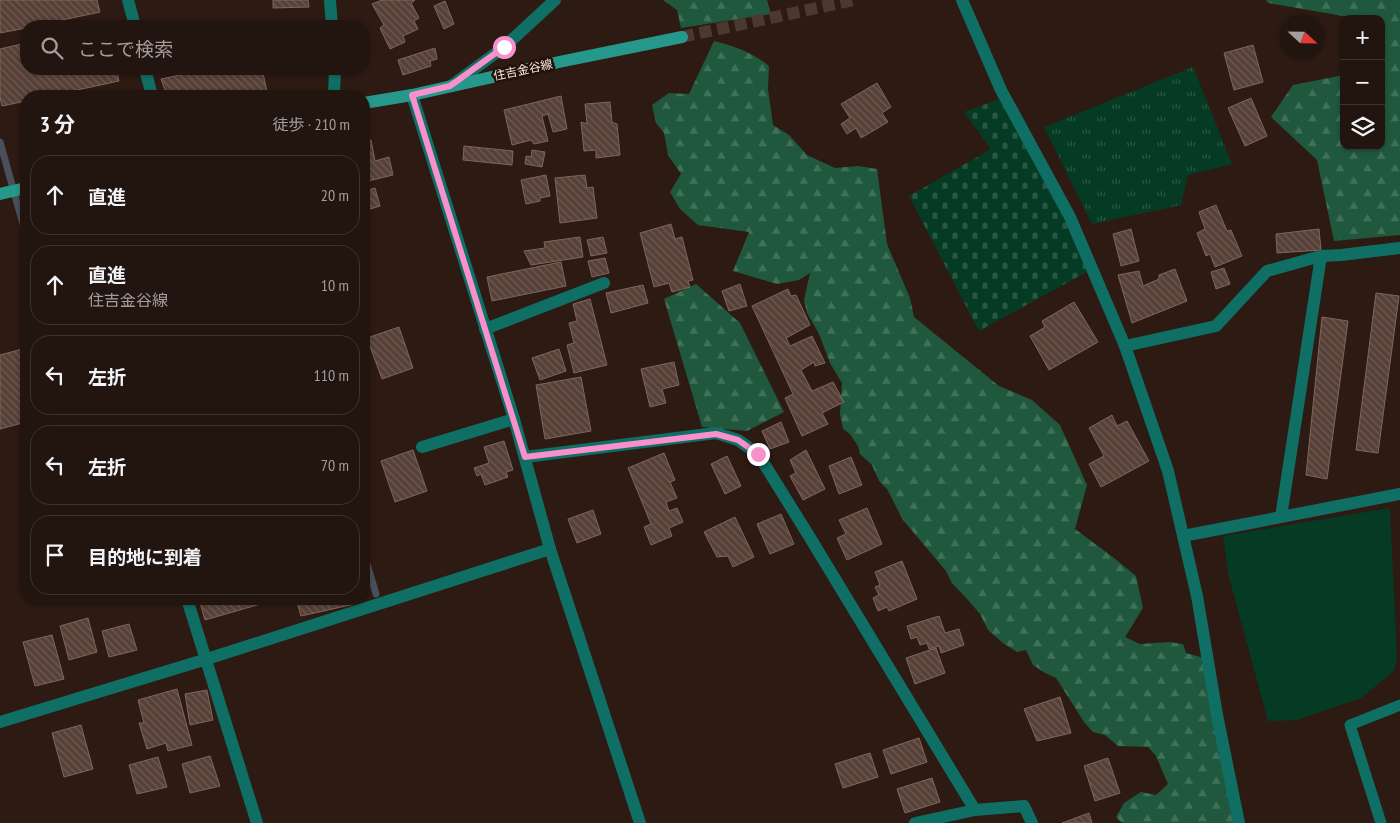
<!DOCTYPE html>
<html lang="ja">
<meta charset="utf-8">
<style>
:root{--surface:#22140e;--page:#2a1d17;--text:#f1f3f6;--muted:#a29e9e;--line:#3f332e}
body{margin:0;font-family:"PT Sans Narrow","Noto Sans JP",sans-serif;background:var(--page);color:var(--text)}
.controls{position:absolute;right:15px;top:15px;display:grid;overflow:hidden;border-radius:10px;box-shadow:0 1px 4px #0004}
.controls button{width:45px;height:45px;display:grid;place-items:center;padding:0;border:0;border-bottom:1px solid var(--line);background:var(--surface);color:var(--text);font:25px sans-serif}
.compass{position:absolute;left:1280px;top:15px;width:45px;height:45px;border-radius:50%;background:var(--surface);box-shadow:0 1px 4px #0004;rotate:112deg}
.stop{position:absolute;width:15px;height:15px;margin:-11px;border:4px solid #f890cb;border-radius:50%;background:#fff}
.stop.end{background:#f890cb;border-color:#fff;box-shadow:0 1px 5px #0008}
.list{margin:0;padding:0;list-style:none}
h2{display:flex;justify-content:space-between;align-items:center;height:65px;margin:0;padding:0 20px;font-size:21px}
h2 small{font-size:16px;font-weight:400;color:var(--muted)}
.list li{display:grid;grid-template-columns:32px 1fr auto;gap:15px;align-items:center;box-sizing:border-box;height:80px;margin:0 10px 10px;padding:0 10px;border:1px solid var(--line);border-radius:20px}
.list b{display:block;font-size:19px;white-space:nowrap}
.list p{margin:0;font-size:16px;white-space:nowrap;color:var(--muted)}
.list em{font-size:16px;font-style:normal;color:var(--muted)}
.icon{flex:none;width:28px;height:28px;fill:none;stroke:currentColor;stroke-width:2;stroke-linecap:round;stroke-linejoin:round}
.map{position:relative;flex:none;width:1400px;height:823px;overflow:hidden}
.search{position:absolute;background:var(--surface);box-shadow:0 1px 4px #0004;left:20px;top:20px;width:350px;height:55px;display:flex;align-items:center;gap:12px;box-sizing:border-box;padding:0 18px;border-radius:20px;color:var(--muted);font-size:19px}
.panel{position:absolute;background:var(--surface);box-shadow:0 1px 4px #0004;left:20px;top:90px;width:350px;height:515px;border-radius:20px}
.map>svg:first-child{display:block}
.grass{fill:url(#grass-tufts)}
.forest{fill:url(#forest-firs)}
.cemetery{fill:url(#cemetery-stones)}
.green{fill:#053b25}
.lines{fill:none;stroke-linecap:round;stroke-linejoin:round}
.stream{stroke:#49505b;stroke-width:7}
.building{fill:url(#building-back-hatch);stroke:#7e665d}
.secondary-tunnel{stroke:#4b3831;stroke-width:12;stroke-dasharray:12 6;stroke-linecap:butt}
.service{stroke:#0f6f65;stroke-width:11}
.minor{stroke:#0f6f65;stroke-width:12}
.tertiary{stroke:#0f6f65;stroke-width:12}
.secondary{stroke:#25988b;stroke-width:12}
.route{stroke:#f890cb;stroke-width:6}
.labels{text-anchor:middle;stroke-width:5;stroke-linejoin:round;paint-order:stroke}
.street-label{font-size:12px;fill:#f2e4de;stroke:#231009}
</style>
<div class="map">
<svg width="1400" height="823" viewBox="0 0 1400 823">
<defs>
<pattern id="grass-tufts" width="24" height="20" patternUnits="userSpaceOnUse" patternTransform="scale(1.25)"><rect width="24" height="20" fill="#053b25"/><path d="M3 7l-1-3M5 7V3M7 7l1-3M15 17l-1-3M17 17v-4M19 17l1-3" fill="none" stroke="#2a5744"/></pattern>
<pattern id="forest-firs" width="22" height="20" patternUnits="userSpaceOnUse" patternTransform="scale(1.25)"><rect width="22" height="20" fill="#1f583d"/><path d="M5 1l3.5 6h-7zM16 11l3.5 6h-7z" fill="#407059"/></pattern>
<pattern id="cemetery-stones" width="16" height="16" patternUnits="userSpaceOnUse" patternTransform="scale(1.25)"><rect width="16" height="16" fill="#053b25"/><path d="M2 7V4a2 2 0 0 1 4 0v3zM10 15v-3a2 2 0 0 1 4 0v3z" fill="#2a5744"/></pattern>
<pattern id="building-back-hatch" width="6" height="6" patternUnits="userSpaceOnUse" patternTransform="scale(1.25)"><rect width="6" height="6" fill="#564037"/><path d="M-1 5l2 2M0 0l6 6M5-1l2 2" fill="none" stroke="#6f5b54"/></pattern>
</defs>
<rect width="100%" height="100%" fill="#2d1a12"/>
<!-- grass -->
<path class="grass" d="M1193 67 1232 164 1188 175 1181 205 1092 224 1044 127Z"/>
<!-- forest -->
<g class="forest">
<path d="M663 0H767L771 14 681 28 677 10Z"/>
<path d="M1266 0H1400V235L1334 241 1317 160 1271 117 1293 85 1344 75V146H1381V19H1360L1268 3Z"/>
<path d="M714 41C734 46 752 52 769 66L768 89 773 125 789 135 807 155 835 168 858 166 877 169 887 244 910 298 914 317 999 386 1032 400 1060 425 1087 485 1075 529 1114 558 1136 576 1143 608 1125 637 1140 644 1169 642 1183 644 1186 653 1204 658 1239 823H1122L1116 817 1124 803 1141 792 1156 795 1168 784 1156 756 1148 747 1118 746 1105 735 1093 732 1084 722 1056 678 1045 673 1033 665 1026 650 1017 652 1003 643 988 630 980 614 968 600 952 583 946 571 903 520 887 489 879 481 872 465 860 454 858 446 850 434 843 429 840 414 842 383 830 363 819 334 807 313 804 300 810 273 799 280 777 284 733 271 749 232 698 225 680 209 670 192 681 174 668 155 664 133 656 123 652 105 669 93 689 94Z"/>
<path d="M696 284 740 323 784 412 747 431 702 427 664 299Z"/>
</g>
<!-- cemetery -->
<path class="cemetery" d="M999 99 1092 269 979 331 909 196 991 149 964 112Z"/>
<!-- green -->
<path class="green" d="M1390 508 1397 660 1393 672 1361 698 1297 720 1268 721 1229 577 1223 536Z"/>
<g class="lines">
<!-- stream -->
<g class="stream">
<path d="M0 142 23 224 26 223"/>
<path d="M364 554 376 594"/>
</g>
</g>
<!-- building -->
<g class="building">
<path d="M0 0H97L100 12 34 26H26V28L0 33Z"/>
<path d="M273 0H308L309 7 273 8Z"/>
<path d="M382 0H415L411 3 419 18 414 21 418 29 403 36 405 42 390 49 380 28 384 25 372 4Z"/>
<path d="M445 1 454 24 444 29 434 6Z"/>
<path d="M26 43V69H116L119 81 49 96H26V101L2 106 0 98V49Z"/>
<path d="M1253 45 1263 82 1234 90 1224 53Z"/>
<path d="M435 48 437 59 430 61 431 66 403 75 398 60Z"/>
<path d="M208 69H262L268 96H167L161 79Z"/>
<path d="M877 83 891 107 882 113 888 122 861 138 856 128 847 134 841 124 850 118 841 104Z"/>
<path d="M561 96 567 129 553 132 548 114 542 116 548 141 534 144 531 140 512 145 504 110Z"/>
<path d="M1251 98 1267 136 1245 146 1228 108Z"/>
<path d="M610 102 612 122 617 124 620 155 596 158V150L584 151 581 122 587 124 585 104Z"/>
<path d="M371 140 375 161 389 157 393 175 364 182V141Z"/>
<path d="M464 146 513 151 512 165 463 160Z"/>
<path d="M532 150 545 152 542 167 525 164 526 156 531 157Z"/>
<path d="M546 175 550 196 540 198V201L526 204 521 180Z"/>
<path d="M585 175 587 188 593 187 597 218 560 223 555 178Z"/>
<path d="M375 188 380 206 364 211V191Z"/>
<path d="M1216 205 1227 231 1231 230 1242 256 1215 267 1210 254 1206 256 1197 233 1205 229 1199 212Z"/>
<path d="M671 224 675 239 682 237 693 280 688 281 690 287 672 292 669 283 654 287 640 233Z"/>
<path d="M1131 229 1139 261 1121 266 1113 234Z"/>
<path d="M1319 229 1321 250 1277 253 1276 234Z"/>
<path d="M580 237 583 257 531 265 524 251 545 248 544 242Z"/>
<path d="M603 237 607 253 591 256 587 240Z"/>
<path d="M605 258 609 273 592 277 588 261Z"/>
<path d="M561 262 566 286 492 301 487 277Z"/>
<path d="M1224 268 1230 284 1216 289 1211 272Z"/>
<path d="M1175 269 1187 301 1132 323 1118 275 1139 271 1143 286 1159 279V275Z"/>
<path d="M740 284 747 306 729 311 722 291Z"/>
<path d="M643 285 648 303 611 313 606 293Z"/>
<path d="M788 289 791 296 796 295 810 325 786 338 790 346 812 336 825 363 815 366 814 362 801 370 812 391 833 382 844 402 822 413 828 424 802 436 785 398 793 394 752 306Z"/>
<path d="M1376 293 1399 296 1378 453 1356 450Z"/>
<path d="M590 299 607 365 574 373 567 345 574 343 569 323 577 321 573 304Z"/>
<path d="M1074 302 1098 342 1049 370 1030 336 1045 327 1042 321Z"/>
<path d="M1322 317 1348 321 1327 479 1306 475Z"/>
<path d="M399 327 413 368 382 379 367 338Z"/>
<path d="M26 348V422L0 429V355Z"/>
<path d="M559 349 566 371 540 380 532 358Z"/>
<path d="M674 362 679 385 662 389 666 403 650 407 641 369Z"/>
<path d="M581 377 591 431 545 439 536 385Z"/>
<path d="M1112 415 1117 426 1127 421 1149 461 1101 487 1089 464 1104 456 1089 428Z"/>
<path d="M781 422 789 442 770 449 762 431Z"/>
<path d="M504 441 513 470 506 472 508 477 485 485 481 474 477 476 474 468 489 463 484 447Z"/>
<path d="M413 450 427 491 395 502 381 461Z"/>
<path d="M806 450 825 489 803 500 790 476 796 473 790 460Z"/>
<path d="M664 453 675 480 670 482 677 498 666 502 669 511 677 508 683 522 669 528 672 536 651 545 644 527 651 524 628 468Z"/>
<path d="M727 456 741 486 725 494 711 464Z"/>
<path d="M851 457 862 485 839 494 829 466Z"/>
<path d="M867 508 882 544 847 560 837 538 846 534 839 520Z"/>
<path d="M593 510 601 534 577 543 568 519Z"/>
<path d="M781 514 794 544 770 554 757 524Z"/>
<path d="M735 517 754 557 733 567 728 556 717 557 704 532Z"/>
<path d="M902 561 917 599 889 611 887 607 878 611 873 598 879 595 875 587 880 585 875 572Z"/>
<path d="M199 599H270L271 601 205 620Z"/>
<path d="M296 599H354L355 604 301 616Z"/>
<path d="M939 616 945 633 959 629 964 645 941 653 939 646 929 649 927 643 920 645 917 637 911 639 907 626Z"/>
<path d="M88 618 97 652 69 660 60 626Z"/>
<path d="M129 624 137 650 109 657 102 631Z"/>
<path d="M52 635 64 679 35 686 23 642Z"/>
<path d="M936 648 945 673 915 684 906 658Z"/>
<path d="M177 689 192 745 168 751 166 743 147 749 139 723H144L138 700Z"/>
<path d="M207 690 213 720 190 725 185 694Z"/>
<path d="M1060 697 1071 733 1037 741 1024 709Z"/>
<path d="M81 725 93 769 64 777 52 733Z"/>
<path d="M919 738 927 762 891 774 883 750Z"/>
<path d="M870 753 878 777 843 788 835 764Z"/>
<path d="M210 756 220 786 190 793 182 764Z"/>
<path d="M158 757 167 787 137 794 129 765Z"/>
<path d="M1108 758 1120 793 1095 801 1084 766Z"/>
<path d="M932 778 940 802 905 813 897 789Z"/>
<path d="M1089 813 1092 823H1062Z"/>
</g>
<g class="lines">
<!-- secondary-tunnel -->
<path class="secondary-tunnel" d="M682 37 854 0"/>
<!-- service -->
<path class="service" d="M1381 823 1350 725 1400 705"/>
<!-- minor -->
<g class="minor">
<path d="M128 0 135 26"/>
<path d="M330 0 332 26"/>
<path d="M145 69 152 96"/>
<path d="M451 86 504 47 555 0"/>
<path d="M334 96 335 69"/>
<path d="M485 329 604 283"/>
<path d="M1125 346 1216 326 1267 271 1321 256 1341 255 1400 248"/>
<path d="M422 447 514 419"/>
<path d="M525 457 716 433 738 440 758 454 809 536 975 810 1024 806 1032 823"/>
<path d="M1281 517 1321 256"/>
<path d="M1183 536 1400 494"/>
<path d="M187 599 257 823"/>
<path d="M915 823 975 810"/>
</g>
<!-- tertiary -->
<g class="tertiary">
<path d="M962 0 1001 90 1070 217 1125 346 1168 471 1197 596 1217 715 1239 823"/>
<path d="M412 95 514 419 550 549 640 823"/>
<path d="M0 722 207 659 550 549"/>
</g>
<!-- secondary -->
<g class="secondary">
<path d="M364 103 412 95 559 62 682 37"/>
<path d="M0 194 26 188"/>
</g>
</g>
<g class="lines">
<!-- route -->
<path class="route" d="M504 47 450 86 412 95 525 457 716 434 738 440 758 454"/>
</g>
<g class="labels">
<!-- street labels -->
<g class="street-label">
<text transform="translate(523 70) rotate(-12)" y="4">住吉金谷線</text>
</g>
</g>
</svg>
<div class="controls">
<button>+</button>
<button>−</button>
<button><svg class="icon" aria-label="layers" viewBox="0 0 24 24"><path d="M12 4l9 5-9 5-9-5zM3 14l9 5 9-5"/></svg></button>
</div>
<svg class="compass" viewBox="-18 -18 36 36"><path d="M0-13l5 13h-10z" fill="#e53935"/><path d="M0 13l5-13h-10z" fill="#a29e9e"/></svg>
<div class="stop" style="left:504px;top:47px"></div>
<div class="stop end" style="left:758px;top:454px"></div>
<div class="search"><svg class="icon" aria-label="search" viewBox="0 0 24 24"><circle cx="10" cy="10" r="6"/><path d="M15 15l6 6"/></svg>ここで検索</div>
<section class="panel">
<h2>3 分<small>徒歩 · 210 m</small></h2>
<ul class="list">
<li><svg class="icon" aria-label="ahead" viewBox="0 0 24 24"><path d="M12 20V5M6 11l6-6 6 6"/></svg><div><b>直進</b></div><em>20 m</em></li>
<li><svg class="icon" aria-label="ahead" viewBox="0 0 24 24"><path d="M12 20V5M6 11l6-6 6 6"/></svg><div><b>直進</b><p>住吉金谷線</p></div><em>10 m</em></li>
<li><svg class="icon" aria-label="left" viewBox="0 0 24 24"><path d="M17 20v-9H6M10 6l-5 5 5 5"/></svg><div><b>左折</b></div><em>110 m</em></li>
<li><svg class="icon" aria-label="left" viewBox="0 0 24 24"><path d="M17 20v-9H6M10 6l-5 5 5 5"/></svg><div><b>左折</b></div><em>70 m</em></li>
<li><svg class="icon" aria-label="arrive" viewBox="0 0 24 24"><path d="M6 21V4h12l-3 4 3 4H6"/></svg><div><b>目的地に到着</b></div></li>
</ul>
</section>
</div>
